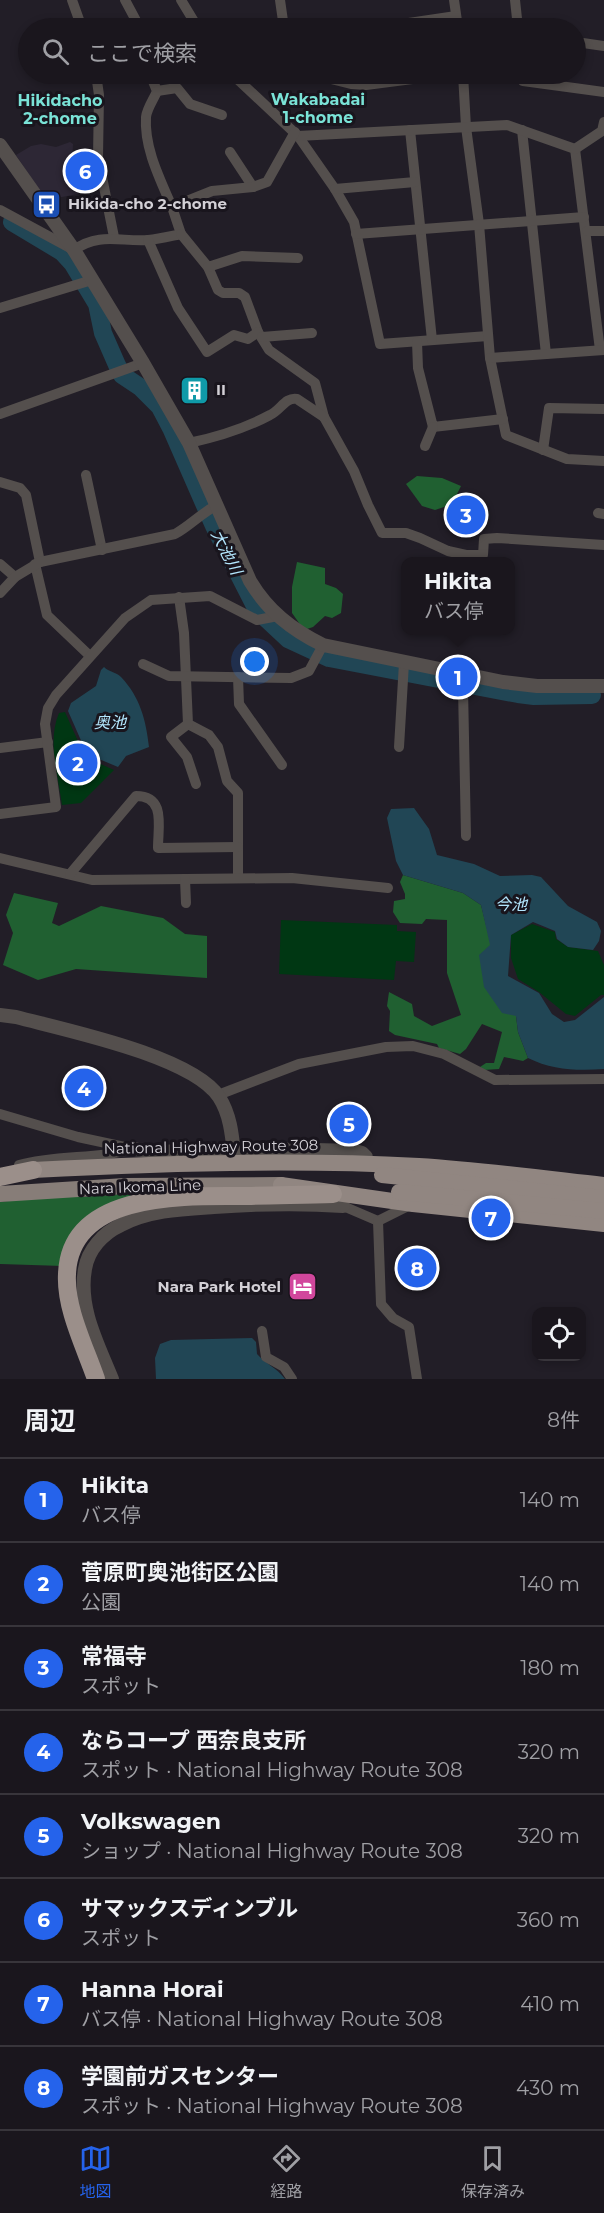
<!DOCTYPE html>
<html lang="ja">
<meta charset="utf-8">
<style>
:root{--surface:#1a161d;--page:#27232a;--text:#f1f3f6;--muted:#9f9fa4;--line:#38353b;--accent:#2563eb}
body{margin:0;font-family:Montserrat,"Noto Sans JP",sans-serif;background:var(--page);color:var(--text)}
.controls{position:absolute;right:18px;bottom:18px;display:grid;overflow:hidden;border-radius:12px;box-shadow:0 3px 9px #0003}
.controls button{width:54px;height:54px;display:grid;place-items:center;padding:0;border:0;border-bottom:2px solid var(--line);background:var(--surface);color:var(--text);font:30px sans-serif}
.you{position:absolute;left:255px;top:662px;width:21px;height:21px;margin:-15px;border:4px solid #fff;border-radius:50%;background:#1a73e8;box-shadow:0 0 0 9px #1a73e833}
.badge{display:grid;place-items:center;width:39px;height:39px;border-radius:50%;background:var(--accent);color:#fff;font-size:20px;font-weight:700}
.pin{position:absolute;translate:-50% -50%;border:3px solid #fff;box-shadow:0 2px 6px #0006}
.popup{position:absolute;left:401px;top:557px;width:114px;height:78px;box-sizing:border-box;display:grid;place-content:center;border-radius:12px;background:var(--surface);filter:drop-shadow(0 2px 4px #0005);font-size:20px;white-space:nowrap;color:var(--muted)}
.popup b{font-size:22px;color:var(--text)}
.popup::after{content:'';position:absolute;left:50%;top:100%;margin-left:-12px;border:12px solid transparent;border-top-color:var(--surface)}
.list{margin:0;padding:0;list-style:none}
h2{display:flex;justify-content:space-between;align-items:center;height:78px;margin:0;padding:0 24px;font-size:26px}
h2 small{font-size:20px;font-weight:400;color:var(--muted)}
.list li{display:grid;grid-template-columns:39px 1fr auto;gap:18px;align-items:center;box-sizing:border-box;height:84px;padding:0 24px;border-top:2px solid var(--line)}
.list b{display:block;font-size:22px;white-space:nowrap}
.list p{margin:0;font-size:20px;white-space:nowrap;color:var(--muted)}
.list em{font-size:20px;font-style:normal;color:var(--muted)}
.icon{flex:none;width:33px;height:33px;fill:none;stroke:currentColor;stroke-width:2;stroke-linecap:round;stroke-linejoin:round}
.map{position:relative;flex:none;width:604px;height:1379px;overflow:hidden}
.search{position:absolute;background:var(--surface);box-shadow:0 3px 9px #0003;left:18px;right:18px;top:18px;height:66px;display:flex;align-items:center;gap:15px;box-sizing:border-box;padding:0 21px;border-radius:33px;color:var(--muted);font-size:22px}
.sheet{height:750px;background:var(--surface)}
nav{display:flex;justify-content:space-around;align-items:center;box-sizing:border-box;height:84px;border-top:2px solid var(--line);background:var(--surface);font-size:16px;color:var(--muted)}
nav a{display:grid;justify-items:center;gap:3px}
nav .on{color:var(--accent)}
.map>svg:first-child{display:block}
.built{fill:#2d2735}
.green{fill:#003713}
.forest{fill:#206031}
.water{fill:#214655}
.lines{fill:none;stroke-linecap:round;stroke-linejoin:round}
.river{stroke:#214655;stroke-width:18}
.minor{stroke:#544f4d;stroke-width:10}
.tertiary{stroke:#544f4d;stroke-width:14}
.primary{stroke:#877d78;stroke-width:16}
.trunk{stroke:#918681;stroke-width:16}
.motorway{stroke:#9b8f8a;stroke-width:18}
.labels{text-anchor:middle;stroke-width:6;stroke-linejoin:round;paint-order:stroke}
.poi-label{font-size:15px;font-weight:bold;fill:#d3d0d6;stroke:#19151d;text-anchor:start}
.street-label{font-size:15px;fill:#d3d0d6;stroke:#19151d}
.neighbourhood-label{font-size:16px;font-weight:bold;fill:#7ae3d7;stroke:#19151d}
.water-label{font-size:16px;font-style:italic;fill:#b3e7fe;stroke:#19151d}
</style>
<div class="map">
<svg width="604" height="1379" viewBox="0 0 604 1379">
<rect width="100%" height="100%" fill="#221e27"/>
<!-- built -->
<path class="built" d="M70 142 73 144 72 168 78 194 46 200 16 155 31 146 41 144 56 147Z"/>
<!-- green -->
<g class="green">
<path d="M65 712 85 757 114 770 81 803 62 805C58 775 47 741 59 713Z"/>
<path d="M281 920 397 925V931L416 932 414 962 396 961 394 980 279 974Z"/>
<path d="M532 924 555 932 556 939 568 947 598 951 604 965V995H601L575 1016 566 1014 539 992 518 979 511 958V935Z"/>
</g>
<!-- forest -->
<g class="forest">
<path d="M417 476 442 478 461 486 455 498 447 506 435 510 422 506 406 484Z"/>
<path d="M297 562 325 568V584L336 588 343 594 341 613 332 618 325 616 313 627 304 630 292 613V587Z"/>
<path d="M403 875 463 893 481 905 491 945 516 1016 518 1032 528 1058 523 1061 504 1057 499 1069 483 1070 480 1067 486 1063H494L502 1032 482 1024 466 1049 460 1054 439 1048 437 1044 395 1035 389 1031 390 1011 387 1006 389 992 412 1004 414 1016 432 1026 461 1015 447 973V920L426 919 422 924 400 923 393 912 394 901 405 899V894L400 882Z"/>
<path d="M14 893 58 903 52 923 59 926 101 906 163 918 185 934 207 936V978L76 969 38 980 3 965 13 933 6 915Z"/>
<path d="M126 1194 134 1197 100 1209 63 1266 0 1264V1202L52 1196 81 1197Z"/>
</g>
<!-- water -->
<g class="water">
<path d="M104 667C109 672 116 672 121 677 140 697 146 720 149 747L126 756 118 767 87 754 68 711 71 703 96 686 101 670Z"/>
<path d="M414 808 429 829 437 855 474 864 500 876 532 875 541 877 568 906 597 922 601 931 599 941 593 950 568 947 557 939 555 931 533 922 511 935 508 976 539 993 552 1014 564 1022 575 1020 604 997V1069C577 1071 552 1070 528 1058L518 1032 516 1016 502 1013 484 987 479 955 490 945 481 905 463 893 403 875 396 861 387 818 391 809Z"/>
<path d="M252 1338 256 1342 257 1354C267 1365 276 1367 285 1379H156L155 1358 160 1344 171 1340Z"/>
</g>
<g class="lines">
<!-- river -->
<path class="river" d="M12 222 62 252 73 264 97 304 103 333 117 365 122 375 140 387 160 407 171 428 214 526 257 610 288 639 329 658 518 694 534 696 592 695"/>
<!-- minor -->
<g class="minor">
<path d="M72 0 82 28"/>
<path d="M125 0 140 28"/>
<path d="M181 0 198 28"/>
<path d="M280 0 284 28"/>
<path d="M454 0 458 28"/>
<path d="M515 0 518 28"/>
<path d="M375 28 456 16"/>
<path d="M576 42 604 46"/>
<path d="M96 74 99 95 98 157 114 237"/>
<path d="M150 74 157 91C154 99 147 108 146 117 144 148 160 179 172 207"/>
<path d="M232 74 298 136 335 189 354 222 380 344 488 336"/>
<path d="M311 74 351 84 366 85 451 74"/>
<path d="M463 74 466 127 479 224 490 358 506 435 567 459 604 461"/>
<path d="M522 74 523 81 604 92"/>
<path d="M157 91 177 88 190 104 222 115"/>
<path d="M410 130 432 340"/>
<path d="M522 130 546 354"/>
<path d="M298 136 507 125 575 149 600 350"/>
<path d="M575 149 602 131 604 122"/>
<path d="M230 152 253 187"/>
<path d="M335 189 415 182"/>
<path d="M0 210 74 250C99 232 121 242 148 240 159 239 171 236 181 234L172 207 212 191 253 187 267 182 295 132"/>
<path d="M587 231H604"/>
<path d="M181 234 208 267 218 290 223 293H239L245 297 258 332 269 350 315 383 324 417 354 471 368 505 382 533H406L420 538 448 551 466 555H483L484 539 497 538 604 545"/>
<path d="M356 234 584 217"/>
<path d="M148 240 178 308 207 352 234 335 248 339 258 332"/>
<path d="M208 267 242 256 298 258"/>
<path d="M0 308 92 280"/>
<path d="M262 337 312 333"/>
<path d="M417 342 418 368 433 427 503 419"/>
<path d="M490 358 604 350"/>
<path d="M0 414 143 363"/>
<path d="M189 443C217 437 244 429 270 415 281 410 285 397 297 399L324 417"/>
<path d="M425 446 433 427"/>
<path d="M543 450 549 408 604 409"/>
<path d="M86 475 102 550"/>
<path d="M0 482 20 488 26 495 40 562"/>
<path d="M598 513 604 514"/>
<path d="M0 564 15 577"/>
<path d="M35 564 47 615 90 656"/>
<path d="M0 593 15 577 40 562 175 534C191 525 200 514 217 505"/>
<path d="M179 597 184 633 188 724 209 735 218 747 227 781 238 793V878"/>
<path d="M143 664 169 676 291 678 309 671 323 645"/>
<path d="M238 677 239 704 282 765"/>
<path d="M188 724 171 737 187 757 196 784"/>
<path d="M399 747 404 663"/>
<path d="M0 748 48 742"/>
<path d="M0 814 56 807 45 724 48 708 56 695 125 618 151 600 210 596 257 620 278 616"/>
<path d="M466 836 463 688 466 674"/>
<path d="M0 858 92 880 292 878 388 888"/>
<path d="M70 874 136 796C166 796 158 826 158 848L238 847"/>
<path d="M185 879 186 903"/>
<path d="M218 1095 299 1064 386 1047 413 1046 444 1054 495 1080 604 1079"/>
<path d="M0 1114 78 1137 134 1149"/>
<path d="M19 1165C55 1155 94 1159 131 1150"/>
<path d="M343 1199V1206L378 1221 412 1204"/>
<path d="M378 1221 381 1304 393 1318 409 1327 417 1379"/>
<path d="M262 1331 266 1357 284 1367 292 1379"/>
</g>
<!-- tertiary -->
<g class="tertiary">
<path d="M0 145 74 250 143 363 189 443 250 581C268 611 292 630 323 645L503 682 537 686H604"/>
<path d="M0 1015 16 1017C65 1030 192 1056 219 1097 230 1114 232 1134 234 1154"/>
<path d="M134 1149 161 1152 234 1148 355 1151 362 1153 366 1157V1164"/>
<path d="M112 1379C98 1344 78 1308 85 1269 88 1250 103 1233 121 1225 150 1210 183 1209 214 1207 257 1204 300 1203 343 1206"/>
</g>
<!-- primary -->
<path class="primary" d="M0 1194 125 1186 281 1185"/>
<!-- trunk -->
<g class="trunk">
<path d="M33 1170C161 1163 290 1159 419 1166 481 1170 542 1178 604 1185"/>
<path d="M382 1175 604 1198"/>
<path d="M281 1185 413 1204 604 1224"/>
<path d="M399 1192 604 1211"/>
</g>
<!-- motorway -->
<g class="motorway">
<path d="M0 1177 33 1170"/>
<path d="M96 1379C85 1347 65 1308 67 1274 70 1190 188 1196 247 1196 275 1195 304 1195 333 1194"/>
</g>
</g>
<!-- icons -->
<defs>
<symbol id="bus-square" viewBox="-11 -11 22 22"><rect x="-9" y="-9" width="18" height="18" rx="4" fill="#1a4fb4" stroke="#19151d"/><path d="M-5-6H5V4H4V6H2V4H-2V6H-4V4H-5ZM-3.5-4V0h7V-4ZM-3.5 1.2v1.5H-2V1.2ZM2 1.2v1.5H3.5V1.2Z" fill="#fff"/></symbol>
<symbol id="building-square" viewBox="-11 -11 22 22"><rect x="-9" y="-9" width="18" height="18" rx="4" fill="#0f9aa8" stroke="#19151d"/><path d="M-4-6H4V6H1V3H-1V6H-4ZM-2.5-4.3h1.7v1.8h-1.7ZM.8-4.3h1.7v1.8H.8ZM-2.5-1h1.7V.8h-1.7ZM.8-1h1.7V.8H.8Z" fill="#fff"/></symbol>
<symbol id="hotel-square" viewBox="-11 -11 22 22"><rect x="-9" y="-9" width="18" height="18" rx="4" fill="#d1479c" stroke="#19151d"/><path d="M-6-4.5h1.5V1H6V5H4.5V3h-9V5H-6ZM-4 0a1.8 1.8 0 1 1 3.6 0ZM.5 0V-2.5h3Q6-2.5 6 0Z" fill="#fff"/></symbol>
</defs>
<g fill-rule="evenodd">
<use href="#bus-square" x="30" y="188" width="33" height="33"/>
<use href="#building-square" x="178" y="374" width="33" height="33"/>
<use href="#hotel-square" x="286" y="1270" width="33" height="33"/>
</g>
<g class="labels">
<!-- poi labels -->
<g class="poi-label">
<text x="68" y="209">Hikida-cho 2-chome</text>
<text x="216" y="395">II</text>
<text x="281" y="1292" text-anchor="end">Nara Park Hotel</text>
</g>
<!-- street labels -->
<g class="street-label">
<text transform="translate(211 1147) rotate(-1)" y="5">National Highway Route 308</text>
<text transform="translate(140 1187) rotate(-2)" y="5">Nara Ikoma Line</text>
</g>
<!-- neighbourhood labels -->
<g class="neighbourhood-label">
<text x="318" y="105">Wakabadai<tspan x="318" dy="18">1-chome</tspan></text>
<text x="60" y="106">Hikidacho<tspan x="60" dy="18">2-chome</tspan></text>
</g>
<!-- water labels -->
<g class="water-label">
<text transform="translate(227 552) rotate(63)" y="6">大池川</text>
<text x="110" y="728">奥池</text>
<text x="511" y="910">今池</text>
</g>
</g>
</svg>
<div class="controls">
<button><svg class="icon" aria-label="locate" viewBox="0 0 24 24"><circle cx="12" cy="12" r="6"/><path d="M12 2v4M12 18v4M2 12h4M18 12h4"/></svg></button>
</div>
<div class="you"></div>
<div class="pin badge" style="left:458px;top:677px">1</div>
<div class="popup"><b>Hikita</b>バス停</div>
<div class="pin badge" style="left:78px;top:763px">2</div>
<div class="pin badge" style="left:466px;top:515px">3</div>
<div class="pin badge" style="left:84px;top:1088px">4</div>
<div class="pin badge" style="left:349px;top:1124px">5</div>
<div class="pin badge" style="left:85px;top:171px">6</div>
<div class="pin badge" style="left:491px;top:1218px">7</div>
<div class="pin badge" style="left:417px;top:1268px">8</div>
<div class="search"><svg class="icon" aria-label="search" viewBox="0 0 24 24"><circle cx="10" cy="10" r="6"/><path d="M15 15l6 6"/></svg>ここで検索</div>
</div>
<section class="sheet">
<h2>周辺<small>8件</small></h2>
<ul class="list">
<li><span class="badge">1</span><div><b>Hikita</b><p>バス停</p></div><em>140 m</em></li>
<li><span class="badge">2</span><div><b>菅原町奥池街区公園</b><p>公園</p></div><em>140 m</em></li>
<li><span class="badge">3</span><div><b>常福寺</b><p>スポット</p></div><em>180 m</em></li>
<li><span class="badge">4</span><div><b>ならコープ 西奈良支所</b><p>スポット · National Highway Route 308</p></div><em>320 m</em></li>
<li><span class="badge">5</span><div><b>Volkswagen</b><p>ショップ · National Highway Route 308</p></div><em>320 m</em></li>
<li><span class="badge">6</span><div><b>サマックスディンブル</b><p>スポット</p></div><em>360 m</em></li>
<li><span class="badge">7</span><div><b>Hanna Horai</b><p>バス停 · National Highway Route 308</p></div><em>410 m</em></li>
<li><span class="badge">8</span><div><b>学園前ガスセンター</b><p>スポット · National Highway Route 308</p></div><em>430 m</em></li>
</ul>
</section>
<nav>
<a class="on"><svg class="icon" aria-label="map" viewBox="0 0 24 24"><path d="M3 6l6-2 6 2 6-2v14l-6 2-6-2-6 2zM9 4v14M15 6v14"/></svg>地図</a>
<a><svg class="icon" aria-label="directions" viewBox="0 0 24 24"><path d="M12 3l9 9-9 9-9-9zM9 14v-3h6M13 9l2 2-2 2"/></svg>経路</a>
<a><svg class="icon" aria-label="saved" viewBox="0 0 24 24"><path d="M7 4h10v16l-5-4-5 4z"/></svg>保存済み</a>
</nav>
